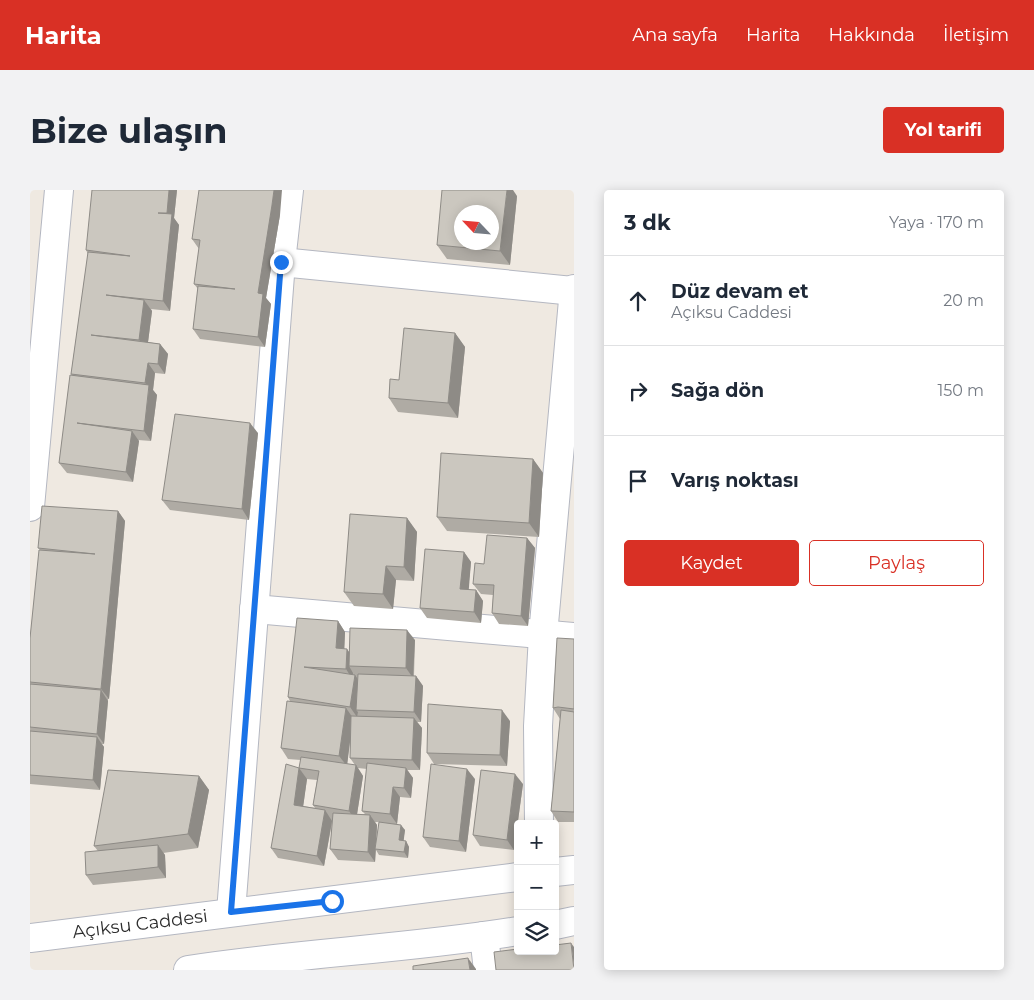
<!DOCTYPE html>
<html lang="tr">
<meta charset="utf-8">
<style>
:root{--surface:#fff;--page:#f2f2f3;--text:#1f2937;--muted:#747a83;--line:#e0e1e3;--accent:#d93025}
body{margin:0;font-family:Montserrat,sans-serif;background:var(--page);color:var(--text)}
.controls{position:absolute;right:15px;bottom:15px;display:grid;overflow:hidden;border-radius:5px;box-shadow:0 2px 12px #0003}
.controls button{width:45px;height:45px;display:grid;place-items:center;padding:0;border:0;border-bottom:1px solid var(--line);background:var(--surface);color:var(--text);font:25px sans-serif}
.compass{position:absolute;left:424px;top:15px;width:45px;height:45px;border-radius:50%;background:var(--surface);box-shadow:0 2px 12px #0003;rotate:296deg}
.stop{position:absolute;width:15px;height:15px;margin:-11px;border:4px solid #1a73e8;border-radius:50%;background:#fff}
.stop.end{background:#1a73e8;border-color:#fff;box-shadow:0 1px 5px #0008}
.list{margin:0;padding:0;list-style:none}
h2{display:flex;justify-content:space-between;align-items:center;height:65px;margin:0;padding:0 20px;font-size:21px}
h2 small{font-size:16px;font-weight:400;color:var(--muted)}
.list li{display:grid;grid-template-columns:32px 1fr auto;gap:15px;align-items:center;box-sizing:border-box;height:90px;padding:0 20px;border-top:1px solid var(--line)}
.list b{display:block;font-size:19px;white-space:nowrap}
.list p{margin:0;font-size:16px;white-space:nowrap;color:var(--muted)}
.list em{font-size:16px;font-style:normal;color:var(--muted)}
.actions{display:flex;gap:10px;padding:15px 20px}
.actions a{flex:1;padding:11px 0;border:1px solid var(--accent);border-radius:5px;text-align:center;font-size:18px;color:var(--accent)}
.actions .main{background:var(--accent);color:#fff}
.icon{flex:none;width:28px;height:28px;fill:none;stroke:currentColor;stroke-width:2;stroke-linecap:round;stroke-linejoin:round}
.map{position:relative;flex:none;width:544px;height:780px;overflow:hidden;border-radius:5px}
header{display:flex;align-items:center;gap:30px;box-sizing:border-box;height:70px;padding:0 25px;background:var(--accent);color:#fff}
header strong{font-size:24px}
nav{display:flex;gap:28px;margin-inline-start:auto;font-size:18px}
.intro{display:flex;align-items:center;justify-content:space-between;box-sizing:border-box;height:120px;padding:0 30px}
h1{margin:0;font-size:35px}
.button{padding:12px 22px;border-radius:5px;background:var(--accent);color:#fff;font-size:18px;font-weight:700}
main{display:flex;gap:30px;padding:0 30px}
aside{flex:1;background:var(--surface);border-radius:5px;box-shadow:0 2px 12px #0003}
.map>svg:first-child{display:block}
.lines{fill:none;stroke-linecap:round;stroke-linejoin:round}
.minor-casing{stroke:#b4b7c1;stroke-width:30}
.secondary-casing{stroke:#b4b7c1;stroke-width:30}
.minor{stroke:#fff;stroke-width:28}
.secondary{stroke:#fff;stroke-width:28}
.wall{fill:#afaba4;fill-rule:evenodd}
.shaded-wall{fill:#8e8b86}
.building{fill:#cbc7bf;stroke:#8e8b86;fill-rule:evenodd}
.route{stroke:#1a73e8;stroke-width:6}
.labels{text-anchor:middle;stroke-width:4.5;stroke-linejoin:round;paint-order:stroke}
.street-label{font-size:18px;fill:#2e2e2e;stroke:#fff}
</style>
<header>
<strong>Harita</strong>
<nav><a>Ana sayfa</a><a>Harita</a><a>Hakkında</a><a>İletişim</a></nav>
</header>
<div class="intro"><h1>Bize ulaşın</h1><a class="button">Yol tarifi</a></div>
<main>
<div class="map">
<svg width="544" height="780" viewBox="0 0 544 780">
<rect width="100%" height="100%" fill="#efe9e1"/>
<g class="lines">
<defs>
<g id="minor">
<path d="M251 72 544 101"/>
<path d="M0 317 29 0"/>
<path d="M224 419 544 447"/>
<path d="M509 634 508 536 513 445 544 99"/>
<path d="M201 722 251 72 259 0"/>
<path d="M454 746 458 780"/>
</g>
<g id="secondary">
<path d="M525 682 544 680"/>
<path d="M525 735 544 731"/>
<path d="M0 748 488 687"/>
<path d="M158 780C267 763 378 759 488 741"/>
</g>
</defs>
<!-- minor casing -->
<use href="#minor" class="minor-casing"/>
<!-- secondary casing -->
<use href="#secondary" class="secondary-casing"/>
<!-- minor -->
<use href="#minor" class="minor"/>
<!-- secondary -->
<use href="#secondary" class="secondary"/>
</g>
<!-- wall -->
<g class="wall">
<path d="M147 0 144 28 149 35 140 121 121 119 122 121 118 152 130 154 138 164 135 184 125 183 123 200 127 205 121 251 108 250 109 251 103 292 37 283 29 273 42 186 41 184 58 64 56 60Z"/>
<path d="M487 6 480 75 417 69 407 55Z"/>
<path d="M250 25 236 108 241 114 235 157 170 149 163 139 168 99 164 94 169 59 162 49Z"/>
<path d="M425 143 435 157 428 228 368 222 359 208 369 190Z"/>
<path d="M228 243 219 330 140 320 132 310Z"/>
<path d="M503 269 513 283 509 347 417 341 407 327Z"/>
<path d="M88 321 95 331 79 509H78V511L74 554H72L74 557 70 600 0 594V448L10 360 8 358Z"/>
<path d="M377 328 387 342 384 391 366 390 363 419 324 416 314 402Z"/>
<path d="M497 348 505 358 498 436 469 434 462 423 463 405 451 404 443 394 454 374Z"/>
<path d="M434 362 441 372 438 400H446L453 411 451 433 397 428 390 418Z"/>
<path d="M308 431 315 442 314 459 319 462 385 450 384 486H386L393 496 391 532H387L392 538 390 580H377L383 588 381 608 370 607 367 634 375 640 373 651H376L379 657 378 668 349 665 346 660 345 672 308 670 300 659 302 633 294 676 248 668 241 658 269 578 271 570 258 569 251 558 260 511 258 507ZM320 549V568L325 575 317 574ZM328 578 337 579 332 621 335 624H327L333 586ZM277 589 287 590 283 615 285 618 273 616ZM345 632H349L346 655 347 635Z"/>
<path d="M544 449V632H528L521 621 530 529 523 518Z"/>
<path d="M480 531 477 576 404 574 397 563Z"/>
<path d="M169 586 179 600 168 658 133 663 135 665 136 688 63 695 56 685 68 661 64 656Z"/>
<path d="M445 589 436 662 400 657 393 647Z"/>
<path d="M493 594 484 660 450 656 443 645Z"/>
</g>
<!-- shaded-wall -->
<g class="shaded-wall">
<path d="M139 0H147L144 28 149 35 140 121 133 111 141 29 137 23Z"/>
<path d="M244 0H252L250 25 236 108 241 114 235 157 228 147V103Z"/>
<path d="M477 0H483L487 6 480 75 470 61Z"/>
<path d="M114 110 122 121 117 160 109 150Z"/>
<path d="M425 143 435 157 428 228 418 213Z"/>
<path d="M130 154 138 164 135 184 128 174Z"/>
<path d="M118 173 125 183 123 200 127 205 121 251 114 241 119 198 115 193Z"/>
<path d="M220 233 228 243 219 330 212 319Z"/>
<path d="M102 241 109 251 103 292 96 282Z"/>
<path d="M503 269 513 283 509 347 499 333Z"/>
<path d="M88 321 95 331 79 509 71 499Z"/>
<path d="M377 328 387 342 384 391 374 377Z"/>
<path d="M497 348 505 358 498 436 491 426Z"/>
<path d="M434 362 441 372 438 409 430 399Z"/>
<path d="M356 376 366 390 363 419 353 404Z"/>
<path d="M446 400 453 411 451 433 444 422Z"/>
<path d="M308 431 315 442 314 468 306 458Z"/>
<path d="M377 440 385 450 383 488 376 478Z"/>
<path d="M317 459 324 469 319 476 323 483V490L316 479Z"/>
<path d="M325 485 332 495 326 520 328 522 327 527 320 517Z"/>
<path d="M386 486 393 496 391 532 384 522Z"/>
<path d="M71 500 78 511 74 554 67 544Z"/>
<path d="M316 518 323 528 317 576 309 566Z"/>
<path d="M472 520 480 531 477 576 470 565Z"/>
<path d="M384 528 392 538 390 580 382 570Z"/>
<path d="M67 547 74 557 70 600 63 590Z"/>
<path d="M326 575 333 586 326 631 319 621Z"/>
<path d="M269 578 277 589 272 625 264 615Z"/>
<path d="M376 578 383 588 381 608 374 598Z"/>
<path d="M437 579 445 589 436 662 429 651Z"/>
<path d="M485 584 493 594 484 660 477 650Z"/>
<path d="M169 586 179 600 168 658 158 644Z"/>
<path d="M363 597 370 607 367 634 360 624Z"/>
<path d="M295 620 302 631 294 676 287 666Z"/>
<path d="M340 625 347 635 345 672 338 662Z"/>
<path d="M371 635 375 640 373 656 369 650Z"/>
<path d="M376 651 379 657 378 668 374 662Z"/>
<path d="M128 655 135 665 136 688 128 677Z"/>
<path d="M541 753 544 757V777Z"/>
<path d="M438 768 446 779V780H440Z"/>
</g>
<!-- building -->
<g class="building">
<path d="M62 0H139L137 23H128L142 24 133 111 76 105 114 110 109 150 61 145 130 154 128 174 118 173 115 193 41 184 58 62 100 66 56 60Z"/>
<path d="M169 0H244L242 15 228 103 233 104 228 147 163 139 168 96 205 99 164 94 170 50 162 49Z"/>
<path d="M412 0H477L470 61 407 55ZM432 22H462V52H432Z"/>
<path d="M374 138 425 143 418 213 359 208 360 189 369 190Z"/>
<path d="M40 185 119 195 114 241 47 233 102 241 96 282 29 273Z"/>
<path d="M145 224 220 233 212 319 132 310Z"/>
<path d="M411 263 503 269 499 333 407 327Z"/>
<path d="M12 316 88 321 71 499 0 492V448L9 360 65 364 8 358Z"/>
<path d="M320 324 377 328 374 377 356 376 353 404 314 402Z"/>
<path d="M457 345 497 348 491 426 462 423 464 395 443 394 445 373 454 374Z"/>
<path d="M395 359 434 362 430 399 446 400 444 422 390 418Z"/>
<path d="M267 428 308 431 306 458 317 459 316 479 274 477 325 485 320 517 258 507Z"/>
<path d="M320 438 377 440 376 478 319 476Z"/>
<path d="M527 448 544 449V519L528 517 523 518Z"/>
<path d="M328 484 386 486 384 522 326 520Z"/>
<path d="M0 494 71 500 67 544 0 537Z"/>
<path d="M257 511 316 518 309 566 251 558Z"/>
<path d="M398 514 472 520 470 565 397 563Z"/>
<path d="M531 520 544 522V622L521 621Z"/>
<path d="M321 526 384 528 382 570 320 568Z"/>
<path d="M0 541 67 547 63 590 0 585Z"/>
<path d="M271 567 326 575 319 621 283 615 289 581 269 578Z"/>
<path d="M337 573 376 578 374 598 363 597 360 624 332 621Z"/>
<path d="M256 574 269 578 264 615 295 620 287 666 241 658Z"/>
<path d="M401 574 437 579 429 651 393 647Z"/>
<path d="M78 580 169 586 158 644 64 656Z"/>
<path d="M451 580 485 584 477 650 443 645Z"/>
<path d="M303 623 340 625 338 662 300 659Z"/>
<path d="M349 632 371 635 369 650 376 651 374 662 345 659Z"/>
<path d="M128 655V677L56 685 55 662Z"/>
<path d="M541 753 544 780H466L464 762 488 759V761H525V755Z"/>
<path d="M438 768 440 780H383V776Z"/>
</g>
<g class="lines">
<!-- route -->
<path class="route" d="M251 72 201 722 302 711"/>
</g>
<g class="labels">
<!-- street labels -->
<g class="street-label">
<text transform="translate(110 734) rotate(-7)" y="6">Açıksu Caddesi</text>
</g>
</g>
</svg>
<div class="controls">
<button>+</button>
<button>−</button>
<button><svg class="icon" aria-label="layers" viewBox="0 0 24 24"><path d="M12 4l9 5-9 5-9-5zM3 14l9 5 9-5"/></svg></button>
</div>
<svg class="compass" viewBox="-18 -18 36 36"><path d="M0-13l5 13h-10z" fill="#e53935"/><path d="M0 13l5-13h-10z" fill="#747a83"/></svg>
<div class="stop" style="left:302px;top:711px"></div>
<div class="stop end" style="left:251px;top:72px"></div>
</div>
<aside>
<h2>3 dk<small>Yaya · 170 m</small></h2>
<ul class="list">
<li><svg class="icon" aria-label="ahead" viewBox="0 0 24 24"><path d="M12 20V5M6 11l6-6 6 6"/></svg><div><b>Düz devam et</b><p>Açıksu Caddesi</p></div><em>20 m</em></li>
<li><svg class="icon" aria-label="right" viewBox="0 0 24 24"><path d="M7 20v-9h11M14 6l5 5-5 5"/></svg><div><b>Sağa dön</b></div><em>150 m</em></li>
<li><svg class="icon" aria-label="arrive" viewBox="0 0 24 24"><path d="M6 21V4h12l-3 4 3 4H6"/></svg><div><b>Varış noktası</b></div></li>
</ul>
<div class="actions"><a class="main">Kaydet</a><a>Paylaş</a></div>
</aside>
</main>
